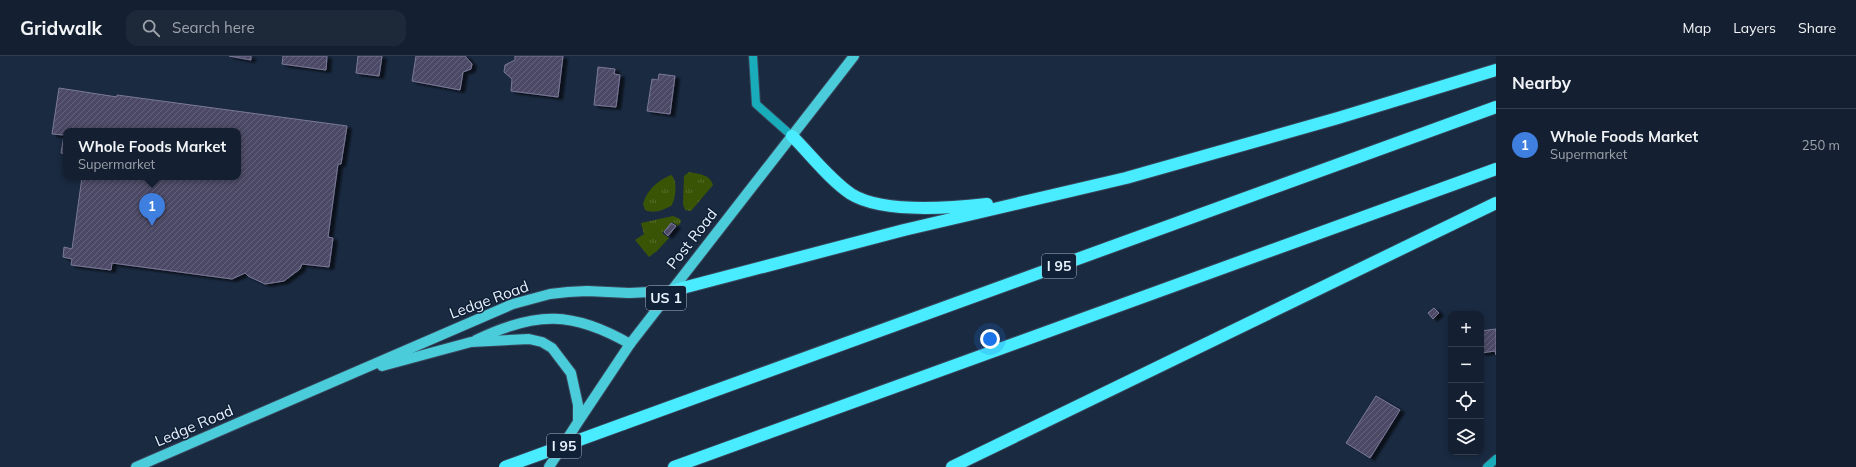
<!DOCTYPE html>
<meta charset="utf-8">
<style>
:root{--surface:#142031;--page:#1d2839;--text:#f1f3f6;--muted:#9da3ab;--line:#333e4d;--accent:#db2777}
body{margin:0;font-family:Mulish,sans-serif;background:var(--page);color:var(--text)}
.controls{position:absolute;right:12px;bottom:12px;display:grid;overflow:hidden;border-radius:8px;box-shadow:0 2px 6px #0003}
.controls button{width:36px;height:36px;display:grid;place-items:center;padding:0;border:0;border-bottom:1px solid var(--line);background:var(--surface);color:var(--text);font:20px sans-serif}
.you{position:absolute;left:990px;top:283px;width:14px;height:14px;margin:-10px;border:3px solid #fff;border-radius:50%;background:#1a73e8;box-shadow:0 0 0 6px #1a73e833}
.badge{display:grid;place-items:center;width:26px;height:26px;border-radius:50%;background:var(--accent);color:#fff;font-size:13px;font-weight:700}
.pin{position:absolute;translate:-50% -33px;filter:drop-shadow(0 1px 2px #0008)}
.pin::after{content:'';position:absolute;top:21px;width:14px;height:12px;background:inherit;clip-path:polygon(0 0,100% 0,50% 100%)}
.popup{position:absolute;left:63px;top:72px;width:178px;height:52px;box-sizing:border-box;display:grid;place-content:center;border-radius:8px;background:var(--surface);filter:drop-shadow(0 1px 3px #0005);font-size:13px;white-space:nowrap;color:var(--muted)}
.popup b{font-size:15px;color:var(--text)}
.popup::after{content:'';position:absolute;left:50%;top:100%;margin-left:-8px;border:8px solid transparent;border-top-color:var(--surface)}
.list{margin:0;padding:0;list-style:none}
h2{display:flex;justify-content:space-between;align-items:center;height:52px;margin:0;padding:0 16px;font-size:17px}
h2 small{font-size:13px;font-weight:400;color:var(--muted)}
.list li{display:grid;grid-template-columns:26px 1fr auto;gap:12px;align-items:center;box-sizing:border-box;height:72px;padding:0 16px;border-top:1px solid var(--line)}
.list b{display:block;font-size:15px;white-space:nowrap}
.list p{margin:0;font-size:13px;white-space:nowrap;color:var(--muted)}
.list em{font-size:13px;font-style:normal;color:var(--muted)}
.icon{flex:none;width:22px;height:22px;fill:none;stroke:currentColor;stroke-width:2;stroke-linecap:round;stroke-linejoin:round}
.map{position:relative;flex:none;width:1496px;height:411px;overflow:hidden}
header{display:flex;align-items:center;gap:24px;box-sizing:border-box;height:56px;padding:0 20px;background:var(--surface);border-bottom:1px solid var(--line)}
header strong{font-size:19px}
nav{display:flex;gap:22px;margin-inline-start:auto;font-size:14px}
.search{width:280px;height:36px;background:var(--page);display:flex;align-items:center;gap:10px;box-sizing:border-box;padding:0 14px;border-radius:12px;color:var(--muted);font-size:15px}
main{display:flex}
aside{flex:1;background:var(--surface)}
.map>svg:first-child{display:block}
.grass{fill:url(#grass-tufts)}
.building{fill:url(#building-hatch);stroke:#7b7998;filter:url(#shadow)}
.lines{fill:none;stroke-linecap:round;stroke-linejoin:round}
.secondary-casing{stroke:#37465b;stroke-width:10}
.primary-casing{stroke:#37465b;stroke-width:12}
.highway-casing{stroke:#37465b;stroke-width:14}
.secondary{stroke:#19acba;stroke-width:8}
.primary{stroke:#4bccda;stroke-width:10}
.highway{stroke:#49ecfe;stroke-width:12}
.highway-bridge-casing{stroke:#37465b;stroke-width:14;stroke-linecap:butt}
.highway-bridge{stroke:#49ecfe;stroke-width:12}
.labels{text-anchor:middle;stroke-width:3;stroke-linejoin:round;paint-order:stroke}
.shield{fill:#102036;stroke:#a7b2c2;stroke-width:1}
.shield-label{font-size:14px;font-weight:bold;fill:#e8f1fe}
.street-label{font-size:15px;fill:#e8f1fe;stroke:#102036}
</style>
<header>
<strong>Gridwalk</strong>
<div class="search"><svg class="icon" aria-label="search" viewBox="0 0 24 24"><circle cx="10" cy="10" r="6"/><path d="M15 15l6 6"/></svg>Search here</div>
<nav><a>Map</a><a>Layers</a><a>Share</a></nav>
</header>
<main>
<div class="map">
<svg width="1496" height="411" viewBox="0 0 1496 411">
<defs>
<pattern id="grass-tufts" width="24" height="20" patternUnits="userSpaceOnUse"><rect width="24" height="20" fill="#3a5405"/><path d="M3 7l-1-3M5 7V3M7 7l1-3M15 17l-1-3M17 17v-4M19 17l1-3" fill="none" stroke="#566d2a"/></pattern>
<pattern id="building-hatch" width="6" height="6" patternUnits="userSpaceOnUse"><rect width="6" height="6" fill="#4b4865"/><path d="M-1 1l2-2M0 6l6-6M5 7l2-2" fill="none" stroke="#65637c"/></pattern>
<filter id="shadow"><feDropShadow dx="4.5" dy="2.5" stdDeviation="1" flood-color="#0009"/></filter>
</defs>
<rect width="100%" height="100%" fill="#1a2a41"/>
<!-- grass -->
<g class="grass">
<path d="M689 116C698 118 710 118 713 129L691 155 685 154 683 148 684 120Z"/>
<path d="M671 119C678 124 676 143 671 150 663 154 654 158 645 154L643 148C646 135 658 124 671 119Z"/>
<path d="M673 160 680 163 681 166 678 170 672 166 662 177 669 182 657 195 649 201 635 184 644 178 641 167Z"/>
</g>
<!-- building -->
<g class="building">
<path d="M229 0H251V4Z"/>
<path d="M283 0H327L326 14 282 8Z"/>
<path d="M358 0H382L379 20 356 17Z"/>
<path d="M416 0H465L472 8 471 13 463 16 460 34 412 25Z"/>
<path d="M515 0H563L558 41 511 35 512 23 504 16 505 9 515 4Z"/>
<path d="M598 11 615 13 614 18 620 19 616 51 594 49Z"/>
<path d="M659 18 675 20 670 58 647 55 652 23 658 24Z"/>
<path d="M59 32 117 41V39L347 70 341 108H338L328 181 333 182 329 211 302 208 300 213 284 225 265 228 248 220 245 217 232 223 112 207 111 214 71 209 72 203 63 201 64 191 72 193 82 121H238V75H66V98L61 97 64 79 52 78Z"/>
<path d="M671 167 676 170 668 180 664 176Z"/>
<path d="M1434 252 1439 257 1433 263 1428 257Z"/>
<path d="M1496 273V299L1495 295 1481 297V275Z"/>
<path d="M1376 340 1400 354 1370 402 1346 387Z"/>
</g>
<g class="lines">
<defs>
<g id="secondary">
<path d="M753 0 756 48 792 80"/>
<path d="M1487 411 1496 403"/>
</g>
<g id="primary">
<path d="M476 284C536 255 573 255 630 288"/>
<path d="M382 310 471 286 529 283 542 286 552 292 571 317 578 349V365"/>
<path d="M136 411 513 248 550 238 568 236 587 235 629 237 671 235"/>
<path d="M549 411 578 366 630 288 854 0"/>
</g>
<g id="highway">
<path d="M792 80C811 99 829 123 851 138 883 158 951 152 987 148"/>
<path d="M671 235 904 174 1126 122 1338 62 1496 14"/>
<path d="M623 368 1496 51"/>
<path d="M674 411 1496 113"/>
<path d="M952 411 1496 147"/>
</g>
</defs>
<!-- secondary casing -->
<use href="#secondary" class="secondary-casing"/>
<!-- primary casing -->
<use href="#primary" class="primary-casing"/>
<!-- highway casing -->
<use href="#highway" class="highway-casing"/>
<!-- secondary -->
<use href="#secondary" class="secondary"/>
<!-- primary -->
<use href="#primary" class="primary"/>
<!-- highway -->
<use href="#highway" class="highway"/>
<defs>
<path id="highway-bridge" d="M505 411 623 368"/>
</defs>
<!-- highway-bridge casing -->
<use href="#highway-bridge" class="highway-bridge-casing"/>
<!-- highway-bridge -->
<use href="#highway-bridge" class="highway-bridge"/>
</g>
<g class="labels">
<!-- shield labels -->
<g class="shield">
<rect x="1042" y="198" width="34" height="24" rx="3"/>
<rect x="646" y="230" width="40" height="24" rx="3"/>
<rect x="547" y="378" width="34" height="24" rx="3"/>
</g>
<g class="shield-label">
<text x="1059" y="215">I 95</text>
<text x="666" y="247">US 1</text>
<text x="564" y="395">I 95</text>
</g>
<!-- street labels -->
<g class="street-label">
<text transform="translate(692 183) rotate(-52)" y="5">Post Road</text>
<text transform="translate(489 244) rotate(-20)" y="5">Ledge Road</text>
<text transform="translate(194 370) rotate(-23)" y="5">Ledge Road</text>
</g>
</g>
</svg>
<div class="controls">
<button>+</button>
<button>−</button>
<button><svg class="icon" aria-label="locate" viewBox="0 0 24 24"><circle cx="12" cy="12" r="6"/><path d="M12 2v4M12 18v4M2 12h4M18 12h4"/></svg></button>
<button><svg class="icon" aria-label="layers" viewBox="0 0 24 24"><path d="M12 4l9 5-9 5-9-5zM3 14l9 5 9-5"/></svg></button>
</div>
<div class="you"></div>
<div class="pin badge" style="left:152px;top:170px;background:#3f7fe0">1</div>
<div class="popup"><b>Whole Foods Market</b>Supermarket</div>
</div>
<aside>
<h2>Nearby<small></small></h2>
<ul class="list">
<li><span class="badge" style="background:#3f7fe0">1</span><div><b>Whole Foods Market</b><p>Supermarket</p></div><em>250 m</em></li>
</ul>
</aside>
</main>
